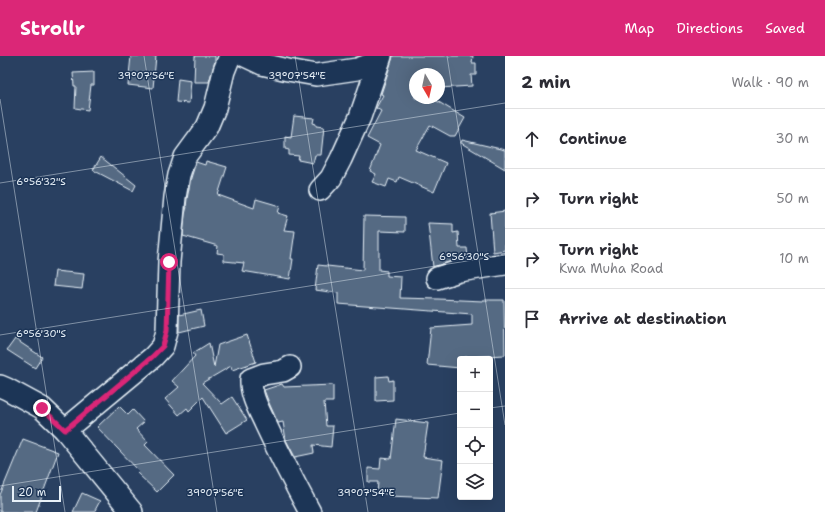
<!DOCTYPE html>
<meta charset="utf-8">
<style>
:root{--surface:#fff;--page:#f7f7f7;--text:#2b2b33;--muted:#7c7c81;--line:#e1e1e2;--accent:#db2777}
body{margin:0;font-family:"Shantell Sans",sans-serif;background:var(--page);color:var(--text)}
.controls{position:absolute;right:12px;bottom:12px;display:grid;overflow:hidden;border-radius:4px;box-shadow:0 4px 16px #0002}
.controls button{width:36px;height:36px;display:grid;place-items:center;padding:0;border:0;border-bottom:1px solid var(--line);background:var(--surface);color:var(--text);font:20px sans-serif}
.compass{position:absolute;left:409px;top:12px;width:36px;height:36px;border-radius:50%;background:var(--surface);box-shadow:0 4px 16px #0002;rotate:171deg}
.scale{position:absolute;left:12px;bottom:10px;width:49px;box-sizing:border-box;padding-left:4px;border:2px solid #e8f1f8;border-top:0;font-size:11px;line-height:14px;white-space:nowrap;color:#e8f1f8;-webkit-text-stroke:3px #1d3557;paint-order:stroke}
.stop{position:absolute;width:12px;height:12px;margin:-9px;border:3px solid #db2777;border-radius:50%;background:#fff}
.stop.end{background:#db2777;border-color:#fff;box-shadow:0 1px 4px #0008}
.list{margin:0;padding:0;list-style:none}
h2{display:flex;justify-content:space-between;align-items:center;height:52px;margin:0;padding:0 16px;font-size:17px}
h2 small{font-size:13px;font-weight:400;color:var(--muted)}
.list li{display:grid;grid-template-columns:26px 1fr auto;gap:12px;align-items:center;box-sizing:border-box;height:60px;padding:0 16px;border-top:1px solid var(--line)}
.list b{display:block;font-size:15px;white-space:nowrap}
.list p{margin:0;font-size:13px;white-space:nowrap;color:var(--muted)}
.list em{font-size:13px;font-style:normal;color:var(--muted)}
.icon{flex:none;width:22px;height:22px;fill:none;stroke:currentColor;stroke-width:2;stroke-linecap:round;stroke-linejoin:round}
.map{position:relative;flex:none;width:505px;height:456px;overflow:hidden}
header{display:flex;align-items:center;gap:24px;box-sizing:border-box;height:56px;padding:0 20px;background:var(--accent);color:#fff}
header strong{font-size:19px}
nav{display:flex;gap:22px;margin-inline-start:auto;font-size:14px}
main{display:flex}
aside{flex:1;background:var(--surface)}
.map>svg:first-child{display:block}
.building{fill:#556a83;stroke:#e8f1f8}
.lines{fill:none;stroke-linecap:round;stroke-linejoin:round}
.minor-casing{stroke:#e8f1f8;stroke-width:24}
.minor{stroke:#1d3557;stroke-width:21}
.route{stroke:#db2777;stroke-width:5}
.ticks{fill:none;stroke:#e8f1f8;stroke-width:1;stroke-opacity:0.45}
.ticks-label{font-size:10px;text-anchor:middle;fill:#e8f1f8;stroke:#1d3557;stroke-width:3;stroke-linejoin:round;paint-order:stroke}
</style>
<header>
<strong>Strollr</strong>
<nav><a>Map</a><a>Directions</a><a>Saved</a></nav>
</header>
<main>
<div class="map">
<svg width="505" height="456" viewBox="0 0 505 456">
<rect width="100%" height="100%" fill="#294061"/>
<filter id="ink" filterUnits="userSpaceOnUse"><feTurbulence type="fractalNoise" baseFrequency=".025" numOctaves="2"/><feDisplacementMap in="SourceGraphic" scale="8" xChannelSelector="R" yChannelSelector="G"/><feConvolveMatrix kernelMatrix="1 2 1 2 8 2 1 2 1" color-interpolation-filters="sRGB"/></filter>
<g filter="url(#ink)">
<!-- building -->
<g class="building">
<path d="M131 0H156L153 32 128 29Z"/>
<path d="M195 0H215V5L209 26H194Z"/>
<path d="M393 0H473L472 7H476V19H471L472 30 439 32V18H415V42H432L465 62 455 80H450L430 69 416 94 446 107 434 136 399 121 397 126 389 123 386 131 372 126 376 118 370 115 380 89 367 82 381 55 376 52 383 39 381 38 392 4Z"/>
<path d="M94 16V29H91L88 54 75 52 76 30H74L73 17Z"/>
<path d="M178 23 191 25 189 47 176 46Z"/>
<path d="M294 60 314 62 313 67 316 68V70L324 71 321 99H315L313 107 298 104 299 100 289 99V94L285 93V80L291 81Z"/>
<path d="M462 84 505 94V113L461 87Z"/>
<path d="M101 101 136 129 133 135 93 114Z"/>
<path d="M206 105 227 111 218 139 254 152 256 143 280 150 278 157 288 160 284 174 295 175 291 203H293L290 223 242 215 244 207 224 205V198L217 197 218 190 183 180 185 158 187 151H186L187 143 191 122 196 106 205 109Z"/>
<path d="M505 155V194L493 196 490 157Z"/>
<path d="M364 160 405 161V176L379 175V214L387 215V220L401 221 400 242 438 243 483 245V244H504L505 299 465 301V303H460V312L427 309 431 272 472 269V258L338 248V237L315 234 318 209 363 214Z"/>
<path d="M428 167 453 168V177L458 176 459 192H467L468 202 455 204 433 211Z"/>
<path d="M55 215 84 218 82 233 53 230Z"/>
<path d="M201 254 204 270 179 276V259Z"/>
<path d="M247 279 256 306 232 314 231 310 202 327 222 348 232 341 247 364 226 377 203 341 189 355 187 352 179 359 165 343 179 331 172 325 195 300 193 297 209 287 214 311 218 289Z"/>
<path d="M15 283 42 301 35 312 7 294Z"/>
<path d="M388 320 389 325 393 324V344L376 345V321Z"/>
<path d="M282 328 284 331 333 329V346H324L326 370H333L331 391 313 389 314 397 295 401 286 384 283 366 278 367 269 347 264 334Z"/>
<path d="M119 350 128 359 133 354 144 366 136 373 148 386 145 389 174 419 157 436 137 417 139 415 97 371Z"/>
<path d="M396 363 428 367 423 401 443 404 438 442 388 440V438L377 437 378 426H368V412L380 413 381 402 391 403Z"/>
<path d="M23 383 58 396 36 456H0V439Z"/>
<path d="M82 437 100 445 94 456H73Z"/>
</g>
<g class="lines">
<defs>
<g id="minor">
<path d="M245 0 262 8 288 14 316 19 357 13 379 5"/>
<path d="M320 134 331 122 341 103 360 61 381 0"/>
<path d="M437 222 459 215 505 208"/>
<path d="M290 311 283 315 264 318 251 323C250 338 259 354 265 367 279 397 294 427 310 456"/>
<path d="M0 330 7 333 42 352 65 374 132 456"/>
<path d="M65 374 153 301 163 290 167 275 169 206 175 141 179 119 185 101 207 71 215 52 224 15 230 0"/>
</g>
</defs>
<!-- minor casing -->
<use href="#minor" class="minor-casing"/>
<!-- minor -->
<use href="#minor" class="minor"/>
</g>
</g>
<g class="lines" filter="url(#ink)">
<!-- route -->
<path class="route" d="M42 352 65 374 152 301 163 290 167 275 169 206"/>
</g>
<!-- ticks -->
<path class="ticks" d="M144 0 217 456M295 0 368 456M447 0 505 369M0 43 65 456M0 127 505 47M0 279 505 199M490 352 505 350M0 430 460 357"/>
<g class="ticks-label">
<text x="146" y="23">39°07'56"E</text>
<text x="297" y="23">39°07'54"E</text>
<text x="41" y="129">6°56'32"S</text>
<text x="464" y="204">6°56'30"S</text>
<text x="41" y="281">6°56'30"S</text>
<text x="215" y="440">39°07'56"E</text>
<text x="366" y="440">39°07'54"E</text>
</g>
</svg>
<div class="controls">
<button>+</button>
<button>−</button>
<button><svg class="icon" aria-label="locate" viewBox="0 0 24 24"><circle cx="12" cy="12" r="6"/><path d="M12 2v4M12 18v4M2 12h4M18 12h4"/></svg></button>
<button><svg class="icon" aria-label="layers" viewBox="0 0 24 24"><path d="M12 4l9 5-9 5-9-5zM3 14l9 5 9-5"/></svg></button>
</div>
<svg class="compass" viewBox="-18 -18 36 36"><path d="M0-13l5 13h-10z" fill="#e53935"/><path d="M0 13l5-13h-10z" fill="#7c7c81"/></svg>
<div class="scale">20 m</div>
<div class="stop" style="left:169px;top:206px"></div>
<div class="stop end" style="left:42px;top:352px"></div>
</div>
<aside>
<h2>2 min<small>Walk · 90 m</small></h2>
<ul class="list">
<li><svg class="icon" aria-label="ahead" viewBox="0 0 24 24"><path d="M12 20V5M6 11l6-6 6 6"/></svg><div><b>Continue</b></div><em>30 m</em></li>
<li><svg class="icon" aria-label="right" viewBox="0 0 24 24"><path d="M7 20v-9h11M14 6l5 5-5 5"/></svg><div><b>Turn right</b></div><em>50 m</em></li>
<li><svg class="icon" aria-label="right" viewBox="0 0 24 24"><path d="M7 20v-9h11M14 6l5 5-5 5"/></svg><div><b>Turn right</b><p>Kwa Muha Road</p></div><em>10 m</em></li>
<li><svg class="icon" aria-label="arrive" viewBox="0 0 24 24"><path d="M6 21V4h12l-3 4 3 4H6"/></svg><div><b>Arrive at destination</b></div></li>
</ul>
</aside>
</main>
